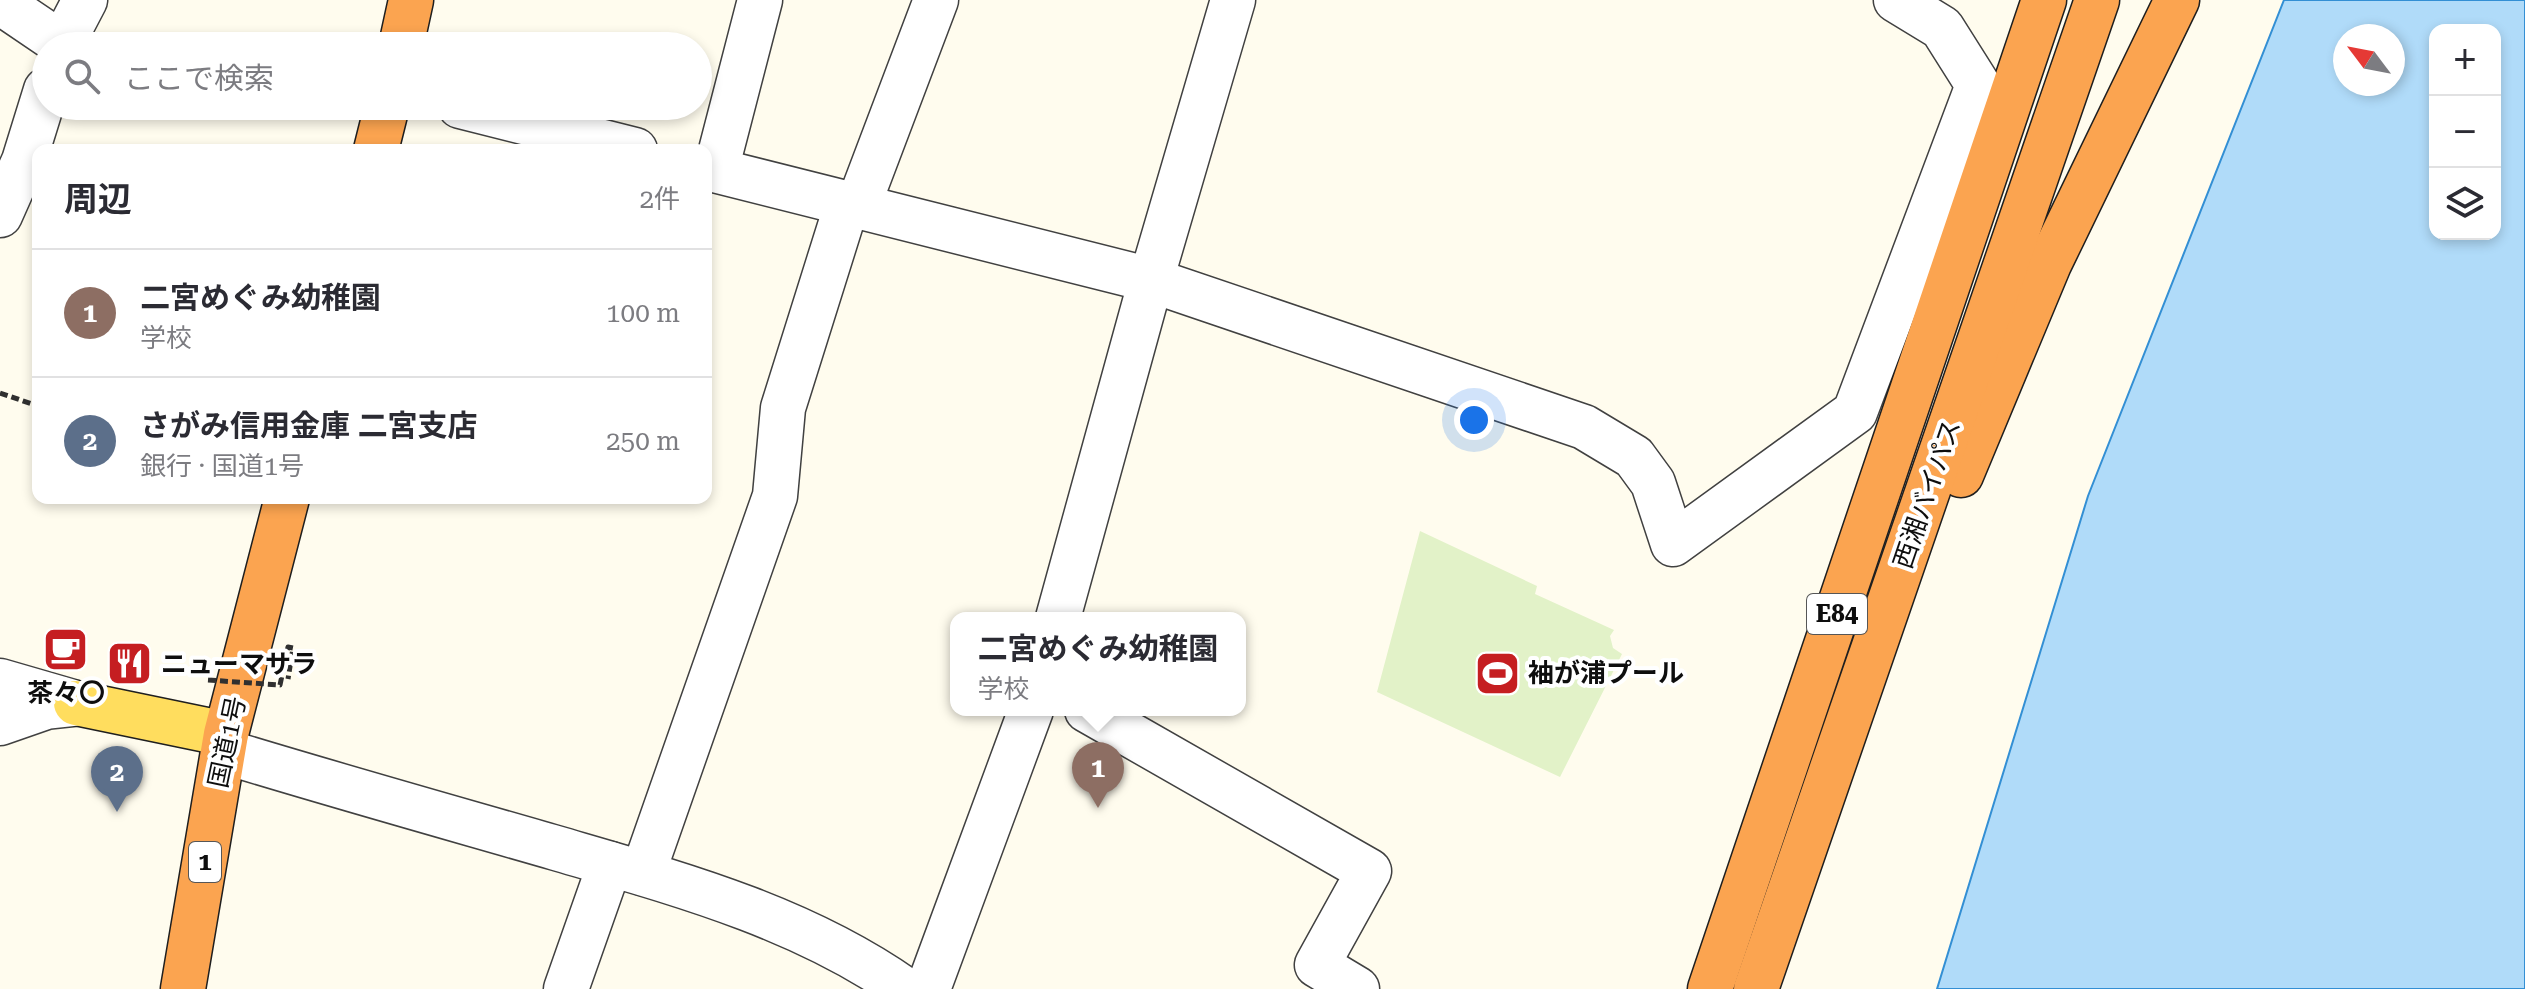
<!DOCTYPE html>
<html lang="ja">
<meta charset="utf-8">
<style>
:root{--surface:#fff;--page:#f2f2f3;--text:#2b2b33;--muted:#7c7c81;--line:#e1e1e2;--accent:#c51e21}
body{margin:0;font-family:"Roboto Serif","Noto Sans JP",serif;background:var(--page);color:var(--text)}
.controls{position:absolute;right:24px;top:24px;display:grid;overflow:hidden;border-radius:16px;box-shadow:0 4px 12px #0003}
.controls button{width:72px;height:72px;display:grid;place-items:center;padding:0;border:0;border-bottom:2px solid var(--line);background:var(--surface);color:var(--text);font:40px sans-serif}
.compass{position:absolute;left:2333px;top:24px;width:72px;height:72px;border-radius:50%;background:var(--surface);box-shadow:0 4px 12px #0003;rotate:302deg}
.you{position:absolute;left:1474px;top:420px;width:28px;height:28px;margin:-20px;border:6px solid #fff;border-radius:50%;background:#1a73e8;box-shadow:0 0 0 12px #1a73e833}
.badge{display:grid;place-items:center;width:52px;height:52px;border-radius:50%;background:var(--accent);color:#fff;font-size:26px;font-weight:700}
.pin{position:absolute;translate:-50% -66px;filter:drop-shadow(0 2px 4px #0008)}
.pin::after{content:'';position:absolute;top:42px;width:28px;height:24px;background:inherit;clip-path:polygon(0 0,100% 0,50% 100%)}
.popup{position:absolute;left:950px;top:612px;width:296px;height:104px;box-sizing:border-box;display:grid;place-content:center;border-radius:16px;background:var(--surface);filter:drop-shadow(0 2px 6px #0005);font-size:26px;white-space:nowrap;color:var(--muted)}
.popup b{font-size:30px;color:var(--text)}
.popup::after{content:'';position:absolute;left:50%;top:100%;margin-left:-16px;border:16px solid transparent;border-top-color:var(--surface)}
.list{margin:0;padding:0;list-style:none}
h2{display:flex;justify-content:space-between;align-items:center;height:104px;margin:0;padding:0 32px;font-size:34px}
h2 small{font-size:26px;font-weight:400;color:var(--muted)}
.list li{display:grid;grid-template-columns:52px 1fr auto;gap:24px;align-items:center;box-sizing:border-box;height:128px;padding:0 32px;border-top:2px solid var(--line)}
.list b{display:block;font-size:30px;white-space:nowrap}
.list p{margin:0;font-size:26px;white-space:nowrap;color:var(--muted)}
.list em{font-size:26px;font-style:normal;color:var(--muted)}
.icon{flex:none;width:44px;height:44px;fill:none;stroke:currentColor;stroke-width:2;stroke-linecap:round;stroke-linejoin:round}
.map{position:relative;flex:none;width:2525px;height:989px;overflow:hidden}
.search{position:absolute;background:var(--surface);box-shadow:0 4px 12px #0003;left:32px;top:32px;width:680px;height:88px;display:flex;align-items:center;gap:20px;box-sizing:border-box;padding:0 28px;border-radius:44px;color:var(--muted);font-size:30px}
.panel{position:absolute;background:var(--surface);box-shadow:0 4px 12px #0003;left:32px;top:144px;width:680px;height:360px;border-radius:16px}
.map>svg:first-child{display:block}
.pitch{fill:#e2f2c8}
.water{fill:#b0dbf9;stroke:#338fd4;stroke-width:2;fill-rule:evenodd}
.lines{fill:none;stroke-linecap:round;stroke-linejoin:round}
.minor-casing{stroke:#414141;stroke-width:47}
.major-casing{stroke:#1f1f1f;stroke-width:47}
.highway-casing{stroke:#1f1f1f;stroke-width:47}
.path{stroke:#303030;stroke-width:5;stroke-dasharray:8 4;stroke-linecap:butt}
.minor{stroke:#fff;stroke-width:44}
.major{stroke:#ffdd5e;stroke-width:44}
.highway{stroke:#fba450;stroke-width:44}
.path-bridge{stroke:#303030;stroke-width:5;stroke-dasharray:8 4;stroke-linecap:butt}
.labels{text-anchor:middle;stroke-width:8;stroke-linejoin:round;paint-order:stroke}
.shield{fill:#fff;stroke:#565656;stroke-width:2}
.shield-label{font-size:24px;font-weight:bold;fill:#0e0e0e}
.street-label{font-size:26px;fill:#0e0e0e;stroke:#fff}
.poi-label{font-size:26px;font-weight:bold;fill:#0e0e0e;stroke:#fff;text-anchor:start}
</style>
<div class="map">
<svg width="2525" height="989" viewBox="0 0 2525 989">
<rect width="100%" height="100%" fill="#fffcee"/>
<!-- pitch -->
<path class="pitch" d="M1420 531 1537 586 1535 594 1614 630 1610 636 1613 648 1622 654 1560 777 1377 692Z"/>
<!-- water -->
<path class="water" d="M2284 0H2525V989H1937L2088 496ZM2435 30H2495V234H2435ZM2345 36H2393V84H2345Z"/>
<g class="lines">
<defs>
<g id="minor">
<path d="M0 2 62 44 73 46"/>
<path d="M61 46 85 0"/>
<path d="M460 106 635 150"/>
<path d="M706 168 1151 280 1584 427 1634 457 1653 483 1673 544 1855 412 1978 85 1942 28 1896 0"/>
<path d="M716 170 760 0"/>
<path d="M858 206 936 0"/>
<path d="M0 215 24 161 46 90"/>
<path d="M1058 618 1151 280 1233 0"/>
<path d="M0 681 76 703"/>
<path d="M1087 710 1369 871 1317 965 1357 989"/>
<path d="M0 723 46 707 74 704"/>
<path d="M223 751C334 785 445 816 556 848 676 883 800 916 904 989"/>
<path d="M643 873 775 496 783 408 847 204"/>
<path d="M566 989 610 864"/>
<path d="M928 989 1031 710"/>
</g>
<path id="major" d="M76 703 226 734"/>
<g id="highway">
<path d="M401 46 411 0"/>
<path d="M376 150 387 106"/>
<path d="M1961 475 2049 264 2177 0"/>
<path d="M183 989 226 734 287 498"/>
<path d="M1710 989 2044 0"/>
<path d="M1756 989 2097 0"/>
</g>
</defs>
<!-- minor casing -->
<use href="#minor" class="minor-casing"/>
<!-- major casing -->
<use href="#major" class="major-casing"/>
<!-- highway casing -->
<use href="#highway" class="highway-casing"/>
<!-- path -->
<path class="path" d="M0 393 38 406"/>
<!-- minor -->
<use href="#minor" class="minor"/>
<!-- major -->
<use href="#major" class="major"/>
<!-- highway -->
<use href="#highway" class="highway"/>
<!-- path-bridge -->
<path class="path-bridge" d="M208 680 280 685 288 647 293 648 288 679"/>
</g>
<!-- icons -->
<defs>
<symbol id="cafe-square" viewBox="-11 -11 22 22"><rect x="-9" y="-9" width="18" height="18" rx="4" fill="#c51e21" stroke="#fff"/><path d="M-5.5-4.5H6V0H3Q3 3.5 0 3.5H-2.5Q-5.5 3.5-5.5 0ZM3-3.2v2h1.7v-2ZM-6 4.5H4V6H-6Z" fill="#fff"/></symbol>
<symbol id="restaurant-square" viewBox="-11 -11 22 22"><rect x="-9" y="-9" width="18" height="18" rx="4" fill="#c51e21" stroke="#fff"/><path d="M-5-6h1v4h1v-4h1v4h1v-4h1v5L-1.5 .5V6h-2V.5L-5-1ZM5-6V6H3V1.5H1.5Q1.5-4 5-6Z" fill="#fff"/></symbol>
<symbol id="stadium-square" viewBox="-11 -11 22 22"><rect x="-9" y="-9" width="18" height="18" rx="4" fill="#c51e21" stroke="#fff"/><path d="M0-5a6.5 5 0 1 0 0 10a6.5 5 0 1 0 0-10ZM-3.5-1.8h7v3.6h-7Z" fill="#fff"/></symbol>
</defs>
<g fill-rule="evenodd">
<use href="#cafe-square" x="40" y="624" width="51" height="51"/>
<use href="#restaurant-square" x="104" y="638" width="51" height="51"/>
<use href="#stadium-square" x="1472" y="648" width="51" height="51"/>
</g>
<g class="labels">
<!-- shield labels -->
<g class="shield">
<rect x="1807" y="594" width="60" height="40" rx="6"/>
<rect x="189" y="842" width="32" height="40" rx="6"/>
</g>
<g class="shield-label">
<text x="1837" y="622">E84</text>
<text x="205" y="870">1</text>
</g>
<!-- street labels -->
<g class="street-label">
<text transform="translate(1927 494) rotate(-71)" y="9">西湘バイパス</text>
<text transform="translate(227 742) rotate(-78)" y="9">国道1号</text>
</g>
<!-- poi labels -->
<g class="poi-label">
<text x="161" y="673">ニューマサラ</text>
<text x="1528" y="682">袖が浦プール</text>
<text x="66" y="702" text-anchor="middle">茶々〇</text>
</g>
</g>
</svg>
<div class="controls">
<button>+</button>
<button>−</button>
<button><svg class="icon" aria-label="layers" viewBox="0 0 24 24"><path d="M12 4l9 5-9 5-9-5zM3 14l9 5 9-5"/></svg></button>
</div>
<svg class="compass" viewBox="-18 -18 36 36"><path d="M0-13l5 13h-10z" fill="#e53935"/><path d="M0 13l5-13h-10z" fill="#7c7c81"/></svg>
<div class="you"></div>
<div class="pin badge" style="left:1098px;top:808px;background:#8d6e63">1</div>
<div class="popup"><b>二宮めぐみ幼稚園</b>学校</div>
<div class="pin badge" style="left:117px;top:812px;background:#5c6f8a">2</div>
<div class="search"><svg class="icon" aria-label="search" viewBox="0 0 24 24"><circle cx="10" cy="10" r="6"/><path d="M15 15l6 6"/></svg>ここで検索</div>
<section class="panel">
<h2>周辺<small>2件</small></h2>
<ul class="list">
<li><span class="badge" style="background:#8d6e63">1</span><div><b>二宮めぐみ幼稚園</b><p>学校</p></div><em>100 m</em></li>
<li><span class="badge" style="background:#5c6f8a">2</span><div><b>さがみ信用金庫 二宮支店</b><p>銀行 · 国道1号</p></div><em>250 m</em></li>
</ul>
</section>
</div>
